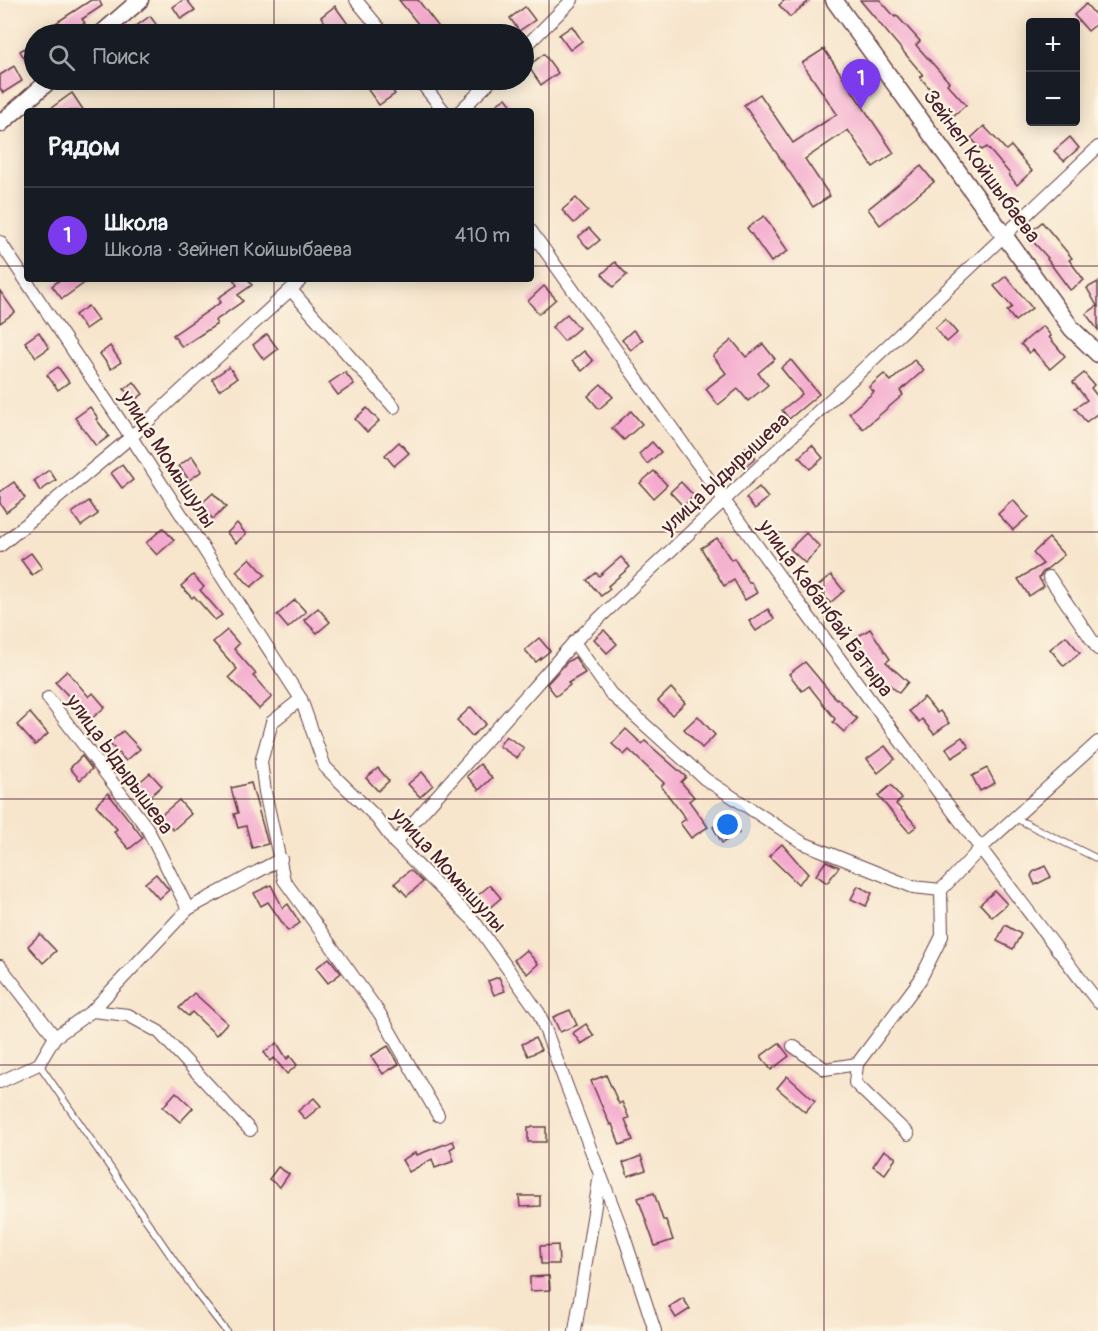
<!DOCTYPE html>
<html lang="ru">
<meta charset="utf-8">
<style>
:root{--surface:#171b24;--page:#20242c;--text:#f1f3f6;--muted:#9ea1a6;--line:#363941;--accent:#7c3aed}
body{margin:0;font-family:Pangolin,sans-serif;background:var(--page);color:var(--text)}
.controls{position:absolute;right:18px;top:18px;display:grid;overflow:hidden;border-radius:6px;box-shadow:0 3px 15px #0003}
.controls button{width:54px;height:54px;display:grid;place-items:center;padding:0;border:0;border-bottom:2px solid var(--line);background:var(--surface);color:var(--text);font:30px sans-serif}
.you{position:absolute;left:728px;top:825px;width:21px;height:21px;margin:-15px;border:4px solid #fff;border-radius:50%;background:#1a73e8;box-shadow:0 0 0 9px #1a73e833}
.badge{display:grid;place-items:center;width:39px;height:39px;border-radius:50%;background:var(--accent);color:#fff;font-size:20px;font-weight:700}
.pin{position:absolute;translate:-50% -50px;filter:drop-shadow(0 2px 3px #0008)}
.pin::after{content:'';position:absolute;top:32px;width:21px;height:18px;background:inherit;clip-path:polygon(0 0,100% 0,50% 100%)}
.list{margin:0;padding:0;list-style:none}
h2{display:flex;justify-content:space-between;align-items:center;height:78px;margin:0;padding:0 24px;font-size:26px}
h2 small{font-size:20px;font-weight:400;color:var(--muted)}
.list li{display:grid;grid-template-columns:39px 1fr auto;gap:18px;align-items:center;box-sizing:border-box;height:96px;padding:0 24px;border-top:2px solid var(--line)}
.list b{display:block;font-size:22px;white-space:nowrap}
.list p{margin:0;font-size:20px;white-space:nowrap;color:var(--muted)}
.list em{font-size:20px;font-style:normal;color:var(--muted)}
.icon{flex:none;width:33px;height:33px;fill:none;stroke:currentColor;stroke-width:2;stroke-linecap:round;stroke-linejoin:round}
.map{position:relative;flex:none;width:1098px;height:1331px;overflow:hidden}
.search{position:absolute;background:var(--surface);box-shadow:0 3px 15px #0003;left:24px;top:24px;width:510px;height:66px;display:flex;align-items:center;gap:15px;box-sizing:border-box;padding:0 21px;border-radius:33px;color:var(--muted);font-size:22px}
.panel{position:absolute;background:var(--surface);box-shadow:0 3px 15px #0003;left:24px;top:108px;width:510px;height:174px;border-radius:6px}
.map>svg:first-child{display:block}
.building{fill:#f4aace}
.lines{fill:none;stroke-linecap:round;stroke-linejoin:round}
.lane-casing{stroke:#643d43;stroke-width:8}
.street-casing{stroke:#643d43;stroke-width:14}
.secondary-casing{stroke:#643d43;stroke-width:19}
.lane{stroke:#fff;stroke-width:6}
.street{stroke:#fff;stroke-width:12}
.secondary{stroke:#fff;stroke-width:16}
.grid{fill:none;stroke:#4a1f2b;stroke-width:1.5;stroke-opacity:0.55}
.labels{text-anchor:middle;stroke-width:4.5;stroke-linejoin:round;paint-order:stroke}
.street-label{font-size:21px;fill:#4a1f2b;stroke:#fcf5e5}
</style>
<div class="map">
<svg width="1098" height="1331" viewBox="0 0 1098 1331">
<rect width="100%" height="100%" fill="#fcf5e5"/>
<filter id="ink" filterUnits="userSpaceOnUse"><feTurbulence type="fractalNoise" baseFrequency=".0167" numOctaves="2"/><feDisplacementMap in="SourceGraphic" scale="12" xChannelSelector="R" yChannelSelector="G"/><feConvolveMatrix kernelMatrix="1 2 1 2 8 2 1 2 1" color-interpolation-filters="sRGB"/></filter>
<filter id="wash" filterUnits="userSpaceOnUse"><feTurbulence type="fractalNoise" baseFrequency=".008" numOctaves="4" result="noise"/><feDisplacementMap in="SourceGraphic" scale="24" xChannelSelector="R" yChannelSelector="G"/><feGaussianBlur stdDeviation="1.35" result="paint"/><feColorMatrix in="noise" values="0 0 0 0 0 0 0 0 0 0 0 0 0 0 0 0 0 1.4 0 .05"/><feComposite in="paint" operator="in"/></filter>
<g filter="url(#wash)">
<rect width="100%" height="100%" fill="#f7e5cc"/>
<g id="blocks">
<!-- building -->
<g class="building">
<path d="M91 0H99L102 6 82 19 85 23 67 34H39Z"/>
<path d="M183 0H187L195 10 181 19 173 7Z"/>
<path d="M399 0H418L441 30 434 34H426Z"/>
<path d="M785 0H810L790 17 779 5Z"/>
<path d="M860 0H880L895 17 897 16 920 41 916 45 949 82 947 84 966 105 953 116 920 77 923 75Z"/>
<path d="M1086 4 1098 18V23L1088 31 1074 15Z"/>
<path d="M335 6 355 34H334L321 17Z"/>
<path d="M525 7 535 20 519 31 510 18Z"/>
<path d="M150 16 161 31 156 34H140L135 27Z"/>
<path d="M572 26 582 41 570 50 559 35Z"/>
<path d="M34 42V61L28 65 20 51Z"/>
<path d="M824 49 894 153 873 167 848 130 805 159 830 196 813 207 744 105 760 94 793 143 837 114 802 63Z"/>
<path d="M544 54 558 73 541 85 528 66Z"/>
<path d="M14 66 22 81 3 93 0 88V75Z"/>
<path d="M382 80H385L395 94 379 105 368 90Z"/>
<path d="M72 93 84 111H47Z"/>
<path d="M506 98 516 111H487Z"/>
<path d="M984 126 1006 150 1011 146 1032 171 1017 185 1009 175 1010 174 987 147 982 150 971 138Z"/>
<path d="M1070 137 1079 148 1064 161 1054 151Z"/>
<path d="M921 166 934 182 880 225 868 209Z"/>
<path d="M576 198 588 211 574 223 562 210Z"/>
<path d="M764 216 788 251 771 262 747 228Z"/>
<path d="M1042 222 1072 258 1069 260 1084 280 1070 290 1047 259 1048 258 1027 235Z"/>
<path d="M589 228 600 240 589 249 578 237Z"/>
<path d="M615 262 627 275 613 287 602 274Z"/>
<path d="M1006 276 1032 308 1015 321 1007 311 1012 307 994 286Z"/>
<path d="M61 279H90L62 299 52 286Z"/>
<path d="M233 279H248L252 285 238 295 243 301 215 321 217 324 182 347 173 335 221 302 218 298 237 285Z"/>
<path d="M1098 282V330L1086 314 1097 306 1087 288Z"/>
<path d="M544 286 556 299 539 314 528 301Z"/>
<path d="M0 291 15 312 0 323Z"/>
<path d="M88 306 98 320 85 329 75 315Z"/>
<path d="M567 314 579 328 564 341 552 327Z"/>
<path d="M945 319 957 333 947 342 935 328Z"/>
<path d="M1043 326 1051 336 1049 337 1065 356 1050 369 1033 350 1029 353 1021 344Z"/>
<path d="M633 330 643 340 631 350 622 340Z"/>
<path d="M39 332 49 348 36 357 25 342Z"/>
<path d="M267 334 278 349 264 360 253 345Z"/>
<path d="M732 340 746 357 763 344 775 359 758 373 768 385 748 401 738 389 718 405 706 389 726 373 713 356Z"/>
<path d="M110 346 121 362 111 369 100 354Z"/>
<path d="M584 351 593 361 582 371 572 361Z"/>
<path d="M791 360 819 394 789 419 782 410 802 394 781 368Z"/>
<path d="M914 360 924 370 900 391 903 395 863 429 849 413 874 392 869 387 884 374 891 381Z"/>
<path d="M58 367 69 382 58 390 47 375Z"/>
<path d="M229 367 237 378 219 390 212 379Z"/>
<path d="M345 372 354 384 338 395 329 383Z"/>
<path d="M1084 373 1094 385 1091 388 1098 397V413L1086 422 1075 408 1087 400 1073 382Z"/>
<path d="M134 382 143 394 133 401 124 389Z"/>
<path d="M601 384 613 397 599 409 588 396Z"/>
<path d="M90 407 98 418 96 419 109 436 96 446 75 418Z"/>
<path d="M367 408 379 421 367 432 355 419Z"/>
<path d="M631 411 642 424 624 440 612 428Z"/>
<path d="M399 442 409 453 394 466 385 455Z"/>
<path d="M652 442 661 452 647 464 639 454Z"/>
<path d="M812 445 823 458 810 469 799 457Z"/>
<path d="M746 447 756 458 743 469 734 458Z"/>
<path d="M192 456 202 471 189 480 179 466Z"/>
<path d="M122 465 133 480 122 488 111 473Z"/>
<path d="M49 470 56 480 40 491 34 481Z"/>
<path d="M654 471 667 485 653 498 640 483Z"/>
<path d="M14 482 25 498 6 512 0 503V492Z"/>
<path d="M681 482 694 496 683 506 670 492Z"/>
<path d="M759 487 768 498 755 509 746 498Z"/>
<path d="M213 493 226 507 213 519 200 505Z"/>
<path d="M1013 500 1028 517 1013 530 998 514Z"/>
<path d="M89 501 98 514 81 526 72 513Z"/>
<path d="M237 523 246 534 236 543 227 533Z"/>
<path d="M163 528 174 540 157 555 146 543Z"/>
<path d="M806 533 820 547 805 563 790 549Z"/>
<path d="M717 538 731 560 734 558 749 583 751 582 757 593 745 600 734 580 724 586 701 548Z"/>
<path d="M1049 538 1064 555 1042 573 1039 578 1044 586 1029 596 1018 579 1043 564 1033 553Z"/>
<path d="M31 553 42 568 32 575 21 560Z"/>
<path d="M621 557 630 567 608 586 610 589 601 596 587 580 596 573 599 576Z"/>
<path d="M250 558 265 575 251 587 236 571Z"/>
<path d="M193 575 204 587 200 590 222 615 215 620 194 596 192 598 181 586Z"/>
<path d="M831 575 844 591 830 603 817 587Z"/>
<path d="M295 600 306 612 288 628 277 615Z"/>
<path d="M318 608 330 622 317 633 304 620Z"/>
<path d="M768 609 774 619 756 631 749 621Z"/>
<path d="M870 629 890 659 886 662 908 682 899 693 874 671 864 657 866 656 855 638Z"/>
<path d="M227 630 239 644 234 649 256 674 253 676 272 697 259 709 229 677 237 669 213 642Z"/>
<path d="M604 630 617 644 607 653 594 639Z"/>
<path d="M1066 636 1080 653 1064 666 1050 649Z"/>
<path d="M539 638 550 651 536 662 525 650Z"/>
<path d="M575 657 585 673 568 683 570 685 556 696 547 684 567 662Z"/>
<path d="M805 662 836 699 837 698 857 719 844 732 833 722 835 719 809 686 802 691 789 674Z"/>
<path d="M67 671 89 697 93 693 105 707 91 719 55 682Z"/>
<path d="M671 688 685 703 672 715 658 701Z"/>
<path d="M924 697 937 713 940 711 949 723 934 734 922 719 919 722 909 711Z"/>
<path d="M471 707 486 724 472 736 457 720Z"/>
<path d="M30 713 48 734 35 745 17 725Z"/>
<path d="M698 716 715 735 702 748 684 729Z"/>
<path d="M626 729 642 744 645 741 686 777 681 782 694 797 689 801 708 827 691 838 680 823 686 819 661 786 664 783 629 750 624 755 612 744Z"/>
<path d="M123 731 140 749 126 761 109 743Z"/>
<path d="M506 736 524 748 517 758 499 746Z"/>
<path d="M962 737 969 747 952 758 946 748Z"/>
<path d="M885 746 895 759 878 773 867 759Z"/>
<path d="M82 756 92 769 80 780 70 768Z"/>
<path d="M480 764 492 778 479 790 467 776Z"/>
<path d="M378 768 389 781 378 791 366 778Z"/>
<path d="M987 768 995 783 980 791 972 776Z"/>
<path d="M422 772 433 785 420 797 408 784Z"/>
<path d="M150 773 162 786 148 798 136 785Z"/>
<path d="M251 783 268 844 252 848 246 826 238 828 234 814 238 813 231 788Z"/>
<path d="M891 785 902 799 896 804 917 826 909 832 878 796Z"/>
<path d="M108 793 143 838 129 849 114 832 117 829 96 805Z"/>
<path d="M179 800 191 814 173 830 160 816Z"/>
<path d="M729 817 739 833 722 843 713 827Z"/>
<path d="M782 844 808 874 798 884 769 856Z"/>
<path d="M826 861 839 867 827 883 816 875Z"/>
<path d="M1045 866 1051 877 1035 885 1031 876 1033 872Z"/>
<path d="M410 870 423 882 407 896 395 883Z"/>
<path d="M156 874 169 890 159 899 145 883Z"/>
<path d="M271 885 283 908 288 904 300 923 288 931 268 902 261 906 254 893Z"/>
<path d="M490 885 501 898 488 909 477 896Z"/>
<path d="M858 886 872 893 866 906 851 899Z"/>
<path d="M995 891 1007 904 992 917 980 904Z"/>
<path d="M1005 925 1021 934 1013 949 997 941Z"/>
<path d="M40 934 56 951 43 963 28 946Z"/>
<path d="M526 950 538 964 527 974 514 960Z"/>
<path d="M329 958 341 973 328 983 316 968Z"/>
<path d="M499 977 505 991 494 995 488 981Z"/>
<path d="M194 993 227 1023 216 1035 192 1012 188 1016 179 1008Z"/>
<path d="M570 1010 577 1025 560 1032 553 1017Z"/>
<path d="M586 1024 594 1036 581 1044 573 1033Z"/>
<path d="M535 1038 541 1050 528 1056 522 1044Z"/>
<path d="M277 1043 287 1059 290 1056 297 1065 287 1074 274 1058 270 1061 264 1052Z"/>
<path d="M779 1043 789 1056 771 1070 761 1056Z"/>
<path d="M388 1046 399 1064 383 1074 371 1056Z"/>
<path d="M606 1075 619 1104 622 1102 629 1118 625 1119 633 1140 620 1145 612 1124 610 1125 591 1081Z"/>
<path d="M787 1076 815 1101 805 1112 777 1088Z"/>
<path d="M176 1092 193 1108 180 1122 163 1107Z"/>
<path d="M314 1098 321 1106 305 1119 298 1111Z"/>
<rect x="528" y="1127" width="18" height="15"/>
<path d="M453 1141 455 1146 450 1149 454 1161 435 1168 432 1159 409 1172 402 1160 416 1152 417 1155Z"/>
<path d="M884 1150 896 1158 885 1174 873 1166Z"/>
<path d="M641 1156 646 1170 628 1176 623 1163Z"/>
<path d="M278 1167 289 1174 280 1187 269 1179Z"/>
<path d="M654 1193 663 1220H666L673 1240 655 1246 638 1198Z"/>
<path d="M519 1196H540V1206L520 1207Z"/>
<path d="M558 1245 559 1264H541L540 1246Z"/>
<path d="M549 1276 550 1290 530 1291V1277Z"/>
<path d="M683 1298 690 1309 676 1318 669 1307Z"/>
</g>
</g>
</g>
<g filter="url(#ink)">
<use href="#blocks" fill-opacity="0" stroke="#643d43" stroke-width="1.5"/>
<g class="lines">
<defs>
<g id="lane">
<path d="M1015 818 1098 859"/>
<path d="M39 1064 197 1294 226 1331"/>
</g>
<g id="street">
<path d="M356 0 384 34"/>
<path d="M524 48 572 0"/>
<path d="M419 80 444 111"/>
<path d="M460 111 492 80"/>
<path d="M531 231C716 491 903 750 1098 1002"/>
<path d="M0 242 131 437 301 699 325 767 375 816 395 843 474 921 539 1013 600 1174 575 1331"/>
<path d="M291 290 394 407"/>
<path d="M0 546 131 437 302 279"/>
<path d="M1049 577 1098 649"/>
<path d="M574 642 611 694 705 779 803 843 913 887 941 890"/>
<path d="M301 699 272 722 261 762 265 792 284 880 380 1014 438 1115"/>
<path d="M395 843 574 642 1098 147"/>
<path d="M188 909 281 859"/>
<path d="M0 966 55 1037"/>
<path d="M92 1011 128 1015 159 1032 250 1130"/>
<path d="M793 1046 825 1069 857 1064 920 980 942 936 941 890 980 849 1098 742"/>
<path d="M857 1064 855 1083 908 1134"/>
<path d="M0 1082 39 1064 55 1037 92 1011 188 909 147 828 48 698"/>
<path d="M601 1176 622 1230 655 1331"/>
</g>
<g id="secondary">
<path d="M834 0 1072 329 1098 354"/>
<path d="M101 34 140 0"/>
<path d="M0 124 50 80"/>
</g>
</defs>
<!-- lane casing -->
<use href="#lane" class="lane-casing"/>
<!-- street casing -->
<use href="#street" class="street-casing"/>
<!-- secondary casing -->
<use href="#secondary" class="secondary-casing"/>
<!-- lane -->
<use href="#lane" class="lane"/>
<!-- street -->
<use href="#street" class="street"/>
<!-- secondary -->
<use href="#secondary" class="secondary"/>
</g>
</g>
<!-- grid -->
<path class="grid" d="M274 0V34M549 0V1331M824 0V1331M274 80V111M0 266H27M531 266H1098M274 279V1331M0 532H1098M0 799H1098M0 1065H1098"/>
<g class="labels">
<!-- street labels -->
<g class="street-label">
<text transform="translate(982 166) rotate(54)" y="7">Зейнеп Койшыбаева</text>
<text transform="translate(168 459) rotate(57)" y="7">улица Момышулы</text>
<text transform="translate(725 473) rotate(-43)" y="7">улица Ыдырышева</text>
<text transform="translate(826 608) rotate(54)" y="7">улица Кабанбай Батыра</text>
<text transform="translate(120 764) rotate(54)" y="7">улица Ыдырышева</text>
<text transform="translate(449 870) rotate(48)" y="7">улица Момышулы</text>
</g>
</g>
</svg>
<div class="controls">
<button>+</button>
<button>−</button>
</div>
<div class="you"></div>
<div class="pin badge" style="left:861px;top:109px">1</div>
<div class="search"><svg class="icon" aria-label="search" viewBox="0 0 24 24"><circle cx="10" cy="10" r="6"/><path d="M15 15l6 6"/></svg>Поиск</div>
<section class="panel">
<h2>Рядом<small></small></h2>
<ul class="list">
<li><span class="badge">1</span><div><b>Школа</b><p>Школа · Зейнеп Койшыбаева</p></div><em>410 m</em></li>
</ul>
</section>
</div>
